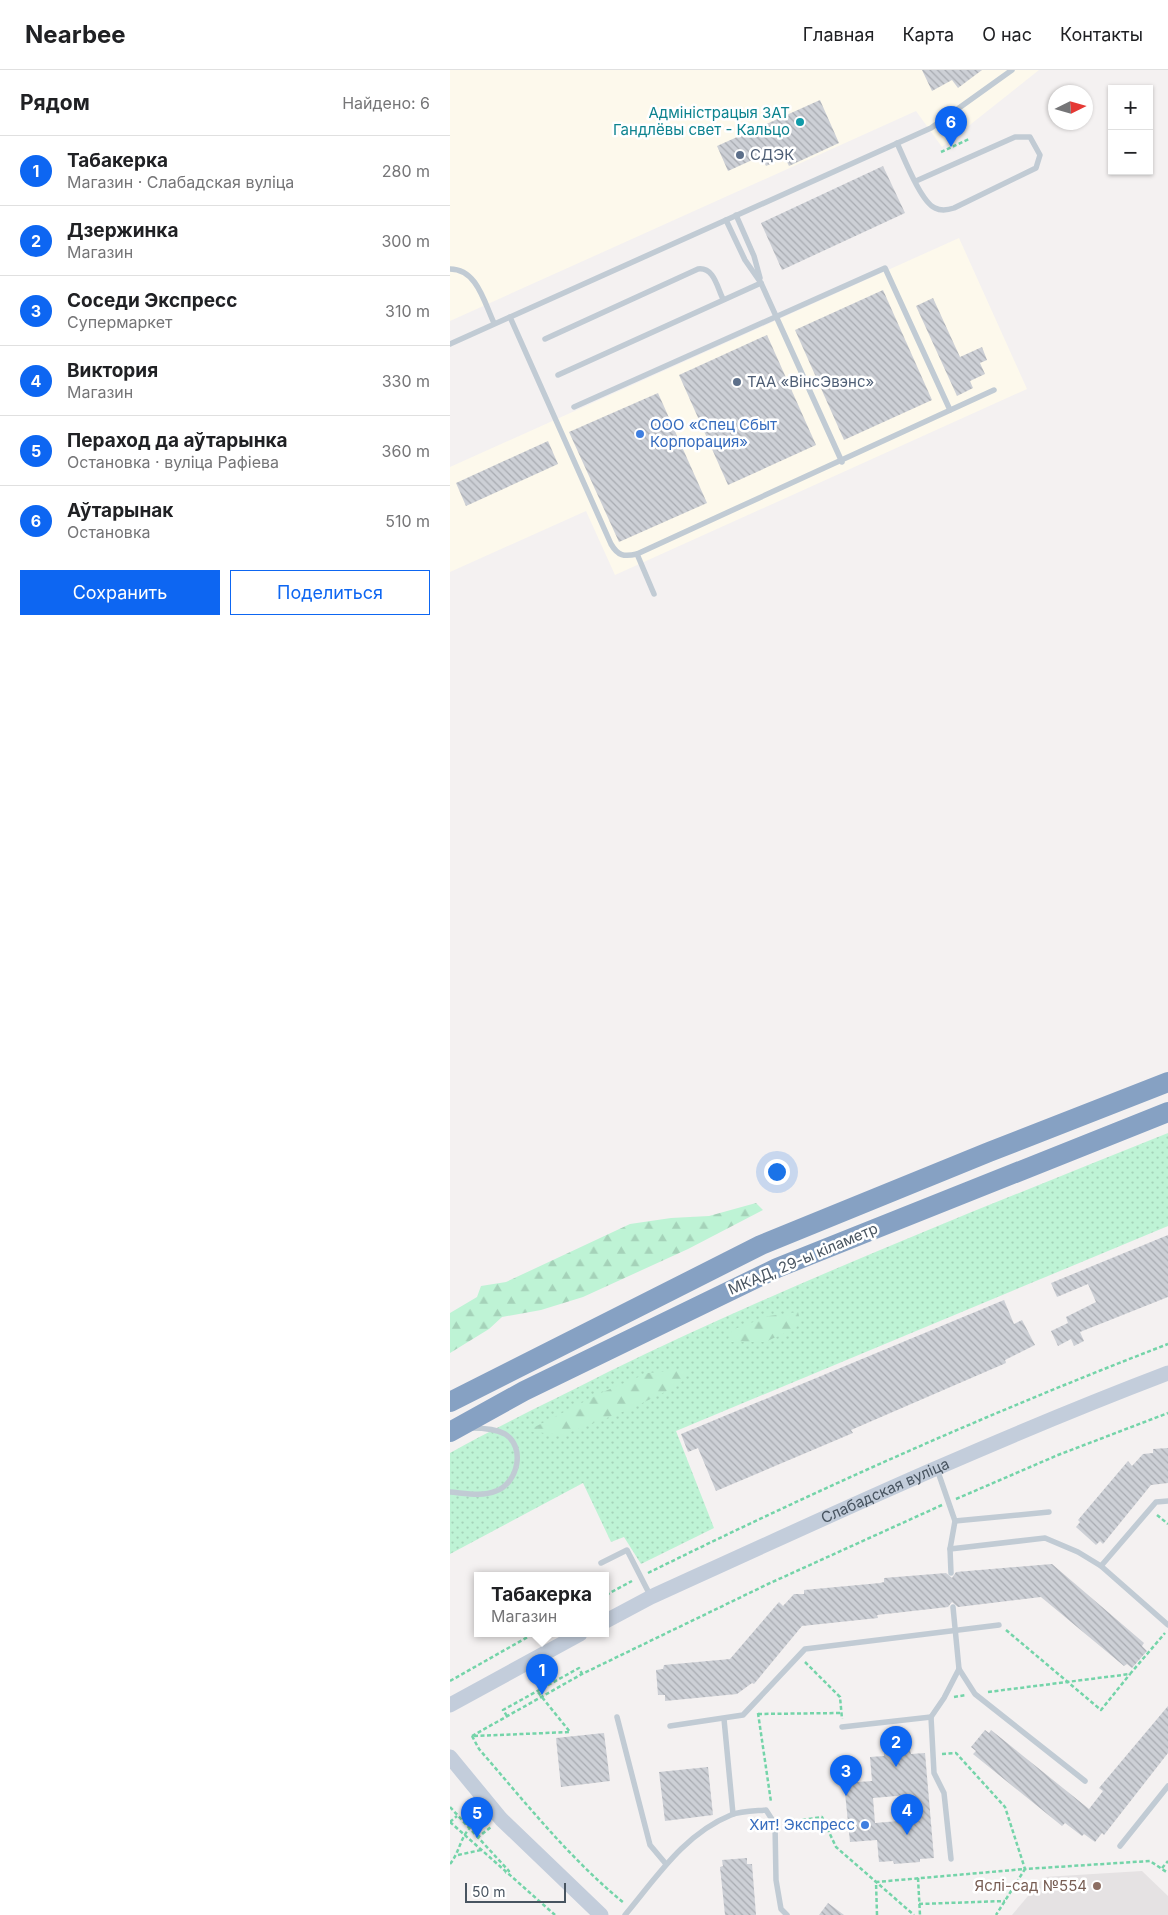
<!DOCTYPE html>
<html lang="ru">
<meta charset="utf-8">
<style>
:root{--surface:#fff;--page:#f6f6f6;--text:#202124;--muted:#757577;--line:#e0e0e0;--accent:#0d66f2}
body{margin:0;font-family:Inter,sans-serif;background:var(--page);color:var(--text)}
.controls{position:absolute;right:15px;top:15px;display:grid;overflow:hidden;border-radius:0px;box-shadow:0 1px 4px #0004}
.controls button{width:45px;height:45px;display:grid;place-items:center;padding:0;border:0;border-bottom:1px solid var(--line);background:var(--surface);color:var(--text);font:25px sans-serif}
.compass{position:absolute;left:598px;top:15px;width:45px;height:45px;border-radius:50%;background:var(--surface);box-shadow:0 1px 4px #0004;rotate:85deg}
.scale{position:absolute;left:15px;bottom:12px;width:101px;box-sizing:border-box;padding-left:5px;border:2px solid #485460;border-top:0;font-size:14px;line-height:18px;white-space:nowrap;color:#485460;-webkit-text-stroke:4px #fff;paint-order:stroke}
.you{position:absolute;left:326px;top:1101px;width:18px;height:18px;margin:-12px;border:4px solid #fff;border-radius:50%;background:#1a73e8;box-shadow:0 0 0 8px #1a73e833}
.badge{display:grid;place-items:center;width:32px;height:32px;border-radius:50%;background:var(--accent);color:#fff;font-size:16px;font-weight:700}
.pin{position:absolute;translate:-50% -41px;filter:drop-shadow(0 1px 2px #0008)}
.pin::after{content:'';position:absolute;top:26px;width:18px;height:15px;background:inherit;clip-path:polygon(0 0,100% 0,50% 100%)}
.popup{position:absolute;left:24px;top:1502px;width:135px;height:65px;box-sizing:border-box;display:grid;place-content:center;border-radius:0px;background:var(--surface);filter:drop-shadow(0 1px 4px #0005);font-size:16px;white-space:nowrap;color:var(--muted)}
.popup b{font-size:19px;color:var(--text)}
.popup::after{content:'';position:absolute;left:50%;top:100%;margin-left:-10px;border:10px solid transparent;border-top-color:var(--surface)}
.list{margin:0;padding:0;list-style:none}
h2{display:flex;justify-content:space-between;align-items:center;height:65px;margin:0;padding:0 20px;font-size:21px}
h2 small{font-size:16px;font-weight:400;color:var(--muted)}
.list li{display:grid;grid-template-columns:32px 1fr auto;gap:15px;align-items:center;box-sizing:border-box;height:70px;padding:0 20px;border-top:1px solid var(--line)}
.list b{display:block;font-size:19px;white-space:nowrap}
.list p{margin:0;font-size:16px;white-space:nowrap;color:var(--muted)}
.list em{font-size:16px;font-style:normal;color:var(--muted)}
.actions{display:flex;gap:10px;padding:15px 20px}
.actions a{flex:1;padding:11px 0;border:1px solid var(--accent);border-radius:0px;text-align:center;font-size:18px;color:var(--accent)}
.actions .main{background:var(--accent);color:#fff}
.map{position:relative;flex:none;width:718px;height:1845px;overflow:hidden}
header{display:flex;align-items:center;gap:30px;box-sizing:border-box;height:70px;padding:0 25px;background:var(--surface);border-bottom:1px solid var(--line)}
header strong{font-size:24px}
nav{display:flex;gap:28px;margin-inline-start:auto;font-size:18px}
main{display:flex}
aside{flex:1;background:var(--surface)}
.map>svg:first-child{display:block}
.commercial{fill:#fdf9ec}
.education{fill:#e5e2e3}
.grass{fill:url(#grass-dots)}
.forest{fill:url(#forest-firs)}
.building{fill:url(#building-back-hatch);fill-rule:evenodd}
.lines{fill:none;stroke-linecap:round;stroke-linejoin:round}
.path{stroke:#74d4a9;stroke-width:2.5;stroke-dasharray:4 2.5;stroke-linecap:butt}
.lane{stroke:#c1cbd4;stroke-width:5.5}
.secondary{stroke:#c3cddb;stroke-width:15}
.highway{stroke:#86a1c3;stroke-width:20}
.culture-dot{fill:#0f9aa8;stroke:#fff;stroke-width:2}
.service-dot{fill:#5c6f8a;stroke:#fff;stroke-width:2}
.shop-dot{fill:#3f7fe0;stroke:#fff;stroke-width:2}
.education-dot{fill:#8d6e63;stroke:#fff;stroke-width:2}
.labels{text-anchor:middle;stroke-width:5;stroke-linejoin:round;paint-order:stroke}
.culture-label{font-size:15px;fill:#0d838f;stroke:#fff;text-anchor:end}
.service-label{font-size:15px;fill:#4e5e75;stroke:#fff;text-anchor:start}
.shop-label{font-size:15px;fill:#366cbe;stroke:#fff;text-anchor:start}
.street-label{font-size:15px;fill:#485460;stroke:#fff}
.education-label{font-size:15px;fill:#785e54;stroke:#fff;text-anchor:end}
</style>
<header>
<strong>Nearbee</strong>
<nav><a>Главная</a><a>Карта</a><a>О нас</a><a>Контакты</a></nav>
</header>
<main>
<aside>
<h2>Рядом<small>Найдено: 6</small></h2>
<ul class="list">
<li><span class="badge">1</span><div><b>Табакерка</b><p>Магазин · Слабадская вуліца</p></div><em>280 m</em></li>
<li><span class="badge">2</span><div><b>Дзержинка</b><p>Магазин</p></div><em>300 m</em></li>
<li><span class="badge">3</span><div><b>Соседи Экспресс</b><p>Супермаркет</p></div><em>310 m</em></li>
<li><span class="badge">4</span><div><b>Виктория</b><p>Магазин</p></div><em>330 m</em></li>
<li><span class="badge">5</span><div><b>Пераход да аўтарынка</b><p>Остановка · вуліца Рафіева</p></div><em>360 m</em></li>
<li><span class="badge">6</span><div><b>Аўтарынак</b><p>Остановка</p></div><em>510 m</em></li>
</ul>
<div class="actions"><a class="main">Сохранить</a><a>Поделиться</a></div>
</aside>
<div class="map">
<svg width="718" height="1845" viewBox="0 0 718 1845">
<defs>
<pattern id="grass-dots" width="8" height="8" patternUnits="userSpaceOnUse" patternTransform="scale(1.25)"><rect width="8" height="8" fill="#bef3d5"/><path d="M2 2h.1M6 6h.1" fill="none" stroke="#a5d2b9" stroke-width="1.8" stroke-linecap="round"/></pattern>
<pattern id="forest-firs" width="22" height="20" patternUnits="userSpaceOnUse" patternTransform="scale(1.25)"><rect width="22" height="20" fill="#bef3d5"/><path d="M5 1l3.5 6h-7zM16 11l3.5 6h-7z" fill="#a5d2b9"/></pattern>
<pattern id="building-back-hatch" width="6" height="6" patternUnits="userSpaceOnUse" patternTransform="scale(1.25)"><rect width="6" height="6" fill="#cdd0d6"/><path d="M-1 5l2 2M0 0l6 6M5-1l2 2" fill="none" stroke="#a8abb1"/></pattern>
</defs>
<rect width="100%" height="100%" fill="#f4f1f1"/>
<!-- commercial -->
<g class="commercial">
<path d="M0 0H589L492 77 466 41 0 251Z"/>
<path d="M509 168 577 319 165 505 136 441 0 502V397Z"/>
</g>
<!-- education -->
<path class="education" d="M692 1801 718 1826V1845H562L594 1807Z"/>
<!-- grass -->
<path class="grass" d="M718 1063V1156L226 1361 264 1458 191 1494 174 1467 161 1472 133 1413 0 1484V1383C52 1354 105 1329 158 1302 341 1213 529 1139 718 1063Z"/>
<!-- forest -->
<g class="forest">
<path d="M306 1133 313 1140 238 1179 133 1227 91 1240 52 1247 39 1259 0 1283V1243L27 1227 31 1216 56 1212 180 1154 221 1148 259 1146Z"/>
<path d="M348 1242 350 1250 346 1258 315 1272H277L282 1260 319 1246Z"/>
<path d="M234 1300 235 1309 223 1318 180 1339 112 1365 77 1361 153 1322 198 1303Z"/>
</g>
<!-- building -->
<g class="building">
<path d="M472 0H532L508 18 502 10 482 21Z"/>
<path d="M370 30 389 73 339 96 335 88 316 96 311 86 278 101 267 76Z"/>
<path d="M433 96 455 143 332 200 311 153Z"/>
<path d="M433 220 482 330 394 370 345 260Z"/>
<path d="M483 228 510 287 532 277 537 290 530 293 535 304 520 311 523 318 507 326 466 236Z"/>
<path d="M317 265 366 375 278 415 229 305Z"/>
<path d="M208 323 257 433 169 472 119 362Z"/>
<path d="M98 371 108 394 16 436 6 413Z"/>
<path d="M718 1165V1227L630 1262 634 1271 624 1276 621 1269 608 1276 601 1261 618 1253 616 1247 646 1232 638 1214 607 1227 601 1213Z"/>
<path d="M554 1230 564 1254 572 1250 585 1275 555 1290 556 1293 401 1360 403 1363 266 1421 248 1378 238 1382 231 1364Z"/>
<path d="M718 1378V1413L701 1415 653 1474 650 1471 646 1475 626 1457 630 1452 628 1450 678 1391 682 1396 693 1384 703 1383V1379Z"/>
<path d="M602 1494 694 1573 692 1576 697 1581 682 1598 677 1594 674 1596 591 1527 508 1537 502 1532 498 1537 427 1545 428 1548 352 1556 304 1614 302 1613 287 1624 215 1631V1625H208L206 1600 213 1599 214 1595 280 1589 329 1532 333 1536 344 1524H354V1520L430 1513 434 1512V1508L496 1503 502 1508 506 1502Z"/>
<path d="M718 1636V1683L654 1765 652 1763 645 1772 634 1764 632 1766 615 1753 612 1756 523 1684 526 1681 521 1677 535 1660 539 1663 541 1660 639 1739 653 1721 649 1718Z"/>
<path d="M154 1663 160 1711 111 1717 106 1668Z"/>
<path d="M460 1680 461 1684 475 1683 484 1788 470 1789V1792L444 1794 443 1791 429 1792 427 1770 400 1772 394 1713 422 1711 420 1687 434 1686V1683ZM458 1725 460 1750 425 1753 423 1728Z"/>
<path d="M258 1697 263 1745 215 1751 209 1702Z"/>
<path d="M297 1788V1794H302L306 1845H275L270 1797 273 1796 272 1790Z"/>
<path d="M378 1833 394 1845H369Z"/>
</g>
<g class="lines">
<!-- path -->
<g class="path">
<path d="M491 82 519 69"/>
<path d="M506 1429 608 1385 718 1343"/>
<path d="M707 1445 718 1454"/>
<path d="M198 1503C368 1419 541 1342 718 1274"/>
<path d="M156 1525 182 1511"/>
<path d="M556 1560 651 1640 680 1604"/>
<path d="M355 1592 390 1627 392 1649"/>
<path d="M90 1601 98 1615"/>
<path d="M0 1611 83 1564"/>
<path d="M538 1622 680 1604 715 1563"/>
<path d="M504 1627 516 1625"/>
<path d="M308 1643 321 1732"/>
<path d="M308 1644 391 1643"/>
<path d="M57 1646 53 1640 129 1598 132 1604"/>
<path d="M22 1666 132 1604 318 1514 492 1435"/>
<path d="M22 1666 29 1679C75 1732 119 1788 174 1833"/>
<path d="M24 1666 120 1662 87 1621"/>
<path d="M492 1684 506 1683 555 1737 575 1799 700 1791 718 1803"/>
<path d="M0 1737 59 1801 55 1803"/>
<path d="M0 1752 105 1845"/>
<path d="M0 1752 7 1746"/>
<path d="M333 1753 372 1747 386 1777 464 1845"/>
<path d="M27 1768 41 1757"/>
<path d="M8 1785 31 1780"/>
<path d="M0 1794C9 1783 10 1769 19 1759"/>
<path d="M712 1798 718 1791"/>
<path d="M468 1808 470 1845"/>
<path d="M469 1834 555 1831"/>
<path d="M427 1845 426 1812 575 1799 546 1845"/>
</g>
<!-- lane -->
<g class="lane">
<path d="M447 73C454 88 471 132 485 138 491 141 498 140 504 138L586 98 590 85 580 67H565L466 111"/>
<path d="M286 145 304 186 310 208"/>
<path d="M276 150 295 190 311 213 392 392"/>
<path d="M0 199C27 199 34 232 44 253"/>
<path d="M60 247 161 474C168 486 174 487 187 484L544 320"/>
<path d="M95 269 248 199C264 197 267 217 273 229"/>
<path d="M0 274 481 58 562 0"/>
<path d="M108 305 311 213"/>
<path d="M124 337 435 198 500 340"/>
<path d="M187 484 204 524"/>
<path d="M487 1399 505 1451 500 1479 501 1503"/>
<path d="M0 1422C14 1423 32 1427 46 1421 68 1413 76 1377 55 1364 46 1359 32 1358 21 1358"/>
<path d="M505 1451 599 1442"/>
<path d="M500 1479 595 1468 628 1482 651 1496 718 1555"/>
<path d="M151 1493 177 1480 200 1525"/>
<path d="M651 1496 706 1432 718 1431"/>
<path d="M509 1599 525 1624 635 1711"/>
<path d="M167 1647 200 1775 216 1794"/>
<path d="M274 1649 283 1744"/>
<path d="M220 1656 293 1645 355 1579 549 1555"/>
<path d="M392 1657 481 1647"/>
<path d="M670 1776 718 1716"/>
<path d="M501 1789 494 1723 484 1703 481 1647 494 1628 509 1599 503 1537"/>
<path d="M175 1845C206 1808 234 1764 281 1745 291 1741 305 1741 316 1740L325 1754 326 1810 331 1839 337 1845"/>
</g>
<!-- secondary -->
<g class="secondary">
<path id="s1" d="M156 1551 201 1527C372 1449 542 1370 718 1303"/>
<path d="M0 1635 130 1564"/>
<path d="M0 1687 51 1749 151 1845"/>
</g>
<!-- highway -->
<g class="highway">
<path d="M0 1332 311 1175 539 1082 718 1012"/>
<path d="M0 1362 74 1321 327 1198 718 1042"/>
</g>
</g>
<!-- markers -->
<circle class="culture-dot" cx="350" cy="52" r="5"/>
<g class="service-dot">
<circle cx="290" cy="85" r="5"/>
<circle cx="287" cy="312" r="5"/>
</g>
<g class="shop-dot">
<circle cx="190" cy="364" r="5"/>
<circle cx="415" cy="1755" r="5"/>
</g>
<circle class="education-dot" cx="647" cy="1816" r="5"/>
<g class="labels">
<!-- culture labels -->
<g class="culture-label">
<text x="340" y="48">Адміністрацыя ЗАТ<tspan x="340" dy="17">Гандлёвы свет - Кальцо</tspan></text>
</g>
<!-- service labels -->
<g class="service-label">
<text x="300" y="90">СДЭК</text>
<text x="297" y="317">ТАА «ВінсЭвэнс»</text>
</g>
<!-- shop labels -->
<g class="shop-label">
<text x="200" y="360">ООО «Спец Сбыт<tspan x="200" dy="17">Корпорация»</tspan></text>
<text x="405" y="1760" text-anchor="end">Хит! Экспресс</text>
</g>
<!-- street labels -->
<g class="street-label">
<text transform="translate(353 1189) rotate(-23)" y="5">МКАД, 29-ы кіламетр</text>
<text dy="5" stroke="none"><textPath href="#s1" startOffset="308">Слабадская вуліца</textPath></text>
</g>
<!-- education labels -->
<g class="education-label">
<text x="637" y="1821">Яслі-сад №554</text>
</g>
</g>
</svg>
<div class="controls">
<button>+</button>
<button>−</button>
</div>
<svg class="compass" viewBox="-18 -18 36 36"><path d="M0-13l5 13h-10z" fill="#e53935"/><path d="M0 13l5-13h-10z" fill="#757577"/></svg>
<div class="scale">50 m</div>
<div class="you"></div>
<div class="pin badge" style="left:92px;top:1625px">1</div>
<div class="popup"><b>Табакерка</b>Магазин</div>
<div class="pin badge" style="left:446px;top:1697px">2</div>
<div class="pin badge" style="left:396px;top:1726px">3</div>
<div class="pin badge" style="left:457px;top:1765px">4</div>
<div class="pin badge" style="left:27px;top:1768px">5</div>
<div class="pin badge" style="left:501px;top:77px">6</div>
</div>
</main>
